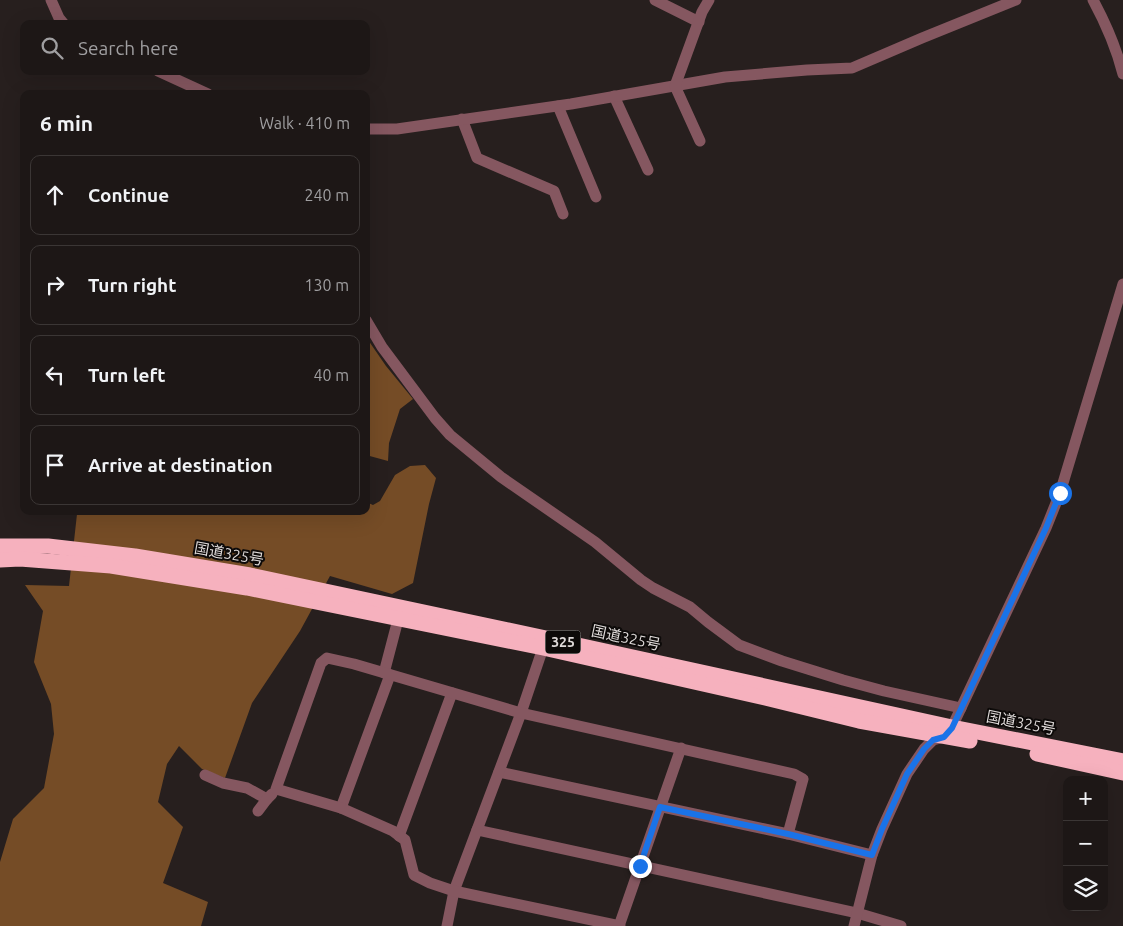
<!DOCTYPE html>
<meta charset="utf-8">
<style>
:root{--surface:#1d1716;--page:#25201f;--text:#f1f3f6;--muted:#a09fa1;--line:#3b3635}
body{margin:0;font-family:Ubuntu,"Noto Sans JP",sans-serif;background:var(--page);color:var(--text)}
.controls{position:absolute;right:15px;bottom:15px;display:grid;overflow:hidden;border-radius:10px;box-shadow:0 5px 20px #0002}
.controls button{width:45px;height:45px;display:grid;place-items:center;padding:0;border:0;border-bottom:1px solid var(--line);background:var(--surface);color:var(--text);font:25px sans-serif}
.stop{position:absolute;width:15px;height:15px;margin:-11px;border:4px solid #1a73e8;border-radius:50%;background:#fff}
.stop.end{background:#1a73e8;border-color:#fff;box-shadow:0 1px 5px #0008}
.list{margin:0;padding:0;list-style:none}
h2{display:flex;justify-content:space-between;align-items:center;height:65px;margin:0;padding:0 20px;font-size:21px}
h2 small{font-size:16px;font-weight:400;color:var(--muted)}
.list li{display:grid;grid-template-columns:32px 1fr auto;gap:15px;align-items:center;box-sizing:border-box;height:80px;margin:0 10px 10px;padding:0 10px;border:1px solid var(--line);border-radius:10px}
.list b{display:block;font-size:19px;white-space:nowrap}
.list em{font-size:16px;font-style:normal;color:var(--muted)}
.icon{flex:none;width:28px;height:28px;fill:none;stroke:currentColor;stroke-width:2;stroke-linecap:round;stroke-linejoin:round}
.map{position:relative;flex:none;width:1123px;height:926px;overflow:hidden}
.search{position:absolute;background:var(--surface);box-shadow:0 5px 20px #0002;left:20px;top:20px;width:350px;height:55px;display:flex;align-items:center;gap:12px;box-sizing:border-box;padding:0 18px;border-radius:10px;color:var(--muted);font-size:19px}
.panel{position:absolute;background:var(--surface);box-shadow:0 5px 20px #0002;left:20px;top:90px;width:350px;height:425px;border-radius:10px}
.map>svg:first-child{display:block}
.forest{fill:#754c26}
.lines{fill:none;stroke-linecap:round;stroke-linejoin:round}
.minor{stroke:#855760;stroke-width:11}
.highway{stroke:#f6b1be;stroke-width:15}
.route{stroke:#1a73e8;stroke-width:6}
.labels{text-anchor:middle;stroke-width:4;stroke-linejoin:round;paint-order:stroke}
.shield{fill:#0d0a09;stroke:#a09c9b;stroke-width:1}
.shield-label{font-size:14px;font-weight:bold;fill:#dfdad9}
.street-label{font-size:15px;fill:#dfdad9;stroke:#0d0a09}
</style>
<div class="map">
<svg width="1123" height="926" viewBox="0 0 1123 926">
<rect width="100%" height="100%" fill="#271f1e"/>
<!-- forest -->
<g class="forest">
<path d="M366 337 386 366 413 399 400 409 389 443 388 461 366 455Z"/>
<path d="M425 465 436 478 429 504 413 583 392 594 330 576 300 631 252 703 225 778 202 769 179 746 167 764 158 802 183 827 163 883 208 902 201 926H0V862L13 819 44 788 54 734 51 704 34 662 43 611 25 585 69 586 77 514 79 511H366V502L373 505 380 501 395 475 410 466Z"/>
</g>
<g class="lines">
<!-- minor -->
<g class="minor">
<path d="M51 0 59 18 64 24"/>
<path d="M655 0 699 22"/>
<path d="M1093 0C1106 24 1116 47 1123 74"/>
<path d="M158 71 208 94"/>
<path d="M614 96 648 170"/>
<path d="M558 106 596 197"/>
<path d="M462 119 477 158 554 191 563 214"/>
<path d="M366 129H397L571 104 725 77 807 70 852 68 922 38 1016 0"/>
<path d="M700 141 675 86 702 12 709 0"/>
<path d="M366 320 382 347 435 418 450 435 501 477 595 542 641 580 653 588 690 607 708 622 739 645 782 661 843 680 884 691 961 708"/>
<path d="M384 673 400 612"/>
<path d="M499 772 788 834"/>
<path d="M205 775 223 783 247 788 267 799"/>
<path d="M341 808 390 675"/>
<path d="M258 811 267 799 272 794"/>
<path d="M477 830 857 913 901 926"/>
<path d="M399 836 452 693"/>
<path d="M447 926 454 891 521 713 545 642"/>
<path d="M619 926 681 748"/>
<path d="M620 926 454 891 430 883 414 875 405 840 393 831 341 808 276 789 321 663 327 658 354 664 521 713 794 774 803 779 788 834 872 855"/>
<path d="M854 926 872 855 882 829 907 774 924 749 933 740 944 737 952 727 1046 528 1060 493 1123 284"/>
</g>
<!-- highway -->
<g class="highway">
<path d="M0 546H48L135 556 250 575 546 638 952 727 1123 761"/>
<path d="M0 560 20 559 111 566 247 588 543 648 765 698 859 721 970 741"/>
<path d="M1037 754 1123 773"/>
</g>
</g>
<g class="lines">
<!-- route -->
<path class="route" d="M640 866 660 807 788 834 872 855 882 829 907 774 924 749 933 740 944 737 952 728 1046 528 1060 493"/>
</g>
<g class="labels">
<!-- shield labels -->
<rect class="shield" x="545.5" y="630.5" width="35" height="23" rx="4"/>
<g class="shield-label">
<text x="563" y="647">325</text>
</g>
<!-- street labels -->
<g class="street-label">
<text transform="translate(229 554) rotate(10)" y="5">国道325号</text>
<text transform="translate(626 638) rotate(12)" y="5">国道325号</text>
<text transform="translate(1021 723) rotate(11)" y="5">国道325号</text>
</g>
</g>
</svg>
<div class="controls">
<button>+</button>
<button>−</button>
<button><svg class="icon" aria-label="layers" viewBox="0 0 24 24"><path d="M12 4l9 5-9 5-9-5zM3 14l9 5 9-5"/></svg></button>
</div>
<div class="stop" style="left:1060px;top:493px"></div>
<div class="stop end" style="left:640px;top:866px"></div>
<div class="search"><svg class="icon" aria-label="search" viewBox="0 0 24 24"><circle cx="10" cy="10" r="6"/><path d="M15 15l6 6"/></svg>Search here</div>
<section class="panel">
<h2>6 min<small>Walk · 410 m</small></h2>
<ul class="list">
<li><svg class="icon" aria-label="ahead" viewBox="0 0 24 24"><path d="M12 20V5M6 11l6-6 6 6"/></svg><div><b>Continue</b></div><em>240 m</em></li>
<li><svg class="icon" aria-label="right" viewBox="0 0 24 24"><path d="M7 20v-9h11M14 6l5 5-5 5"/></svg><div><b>Turn right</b></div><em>130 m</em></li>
<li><svg class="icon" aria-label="left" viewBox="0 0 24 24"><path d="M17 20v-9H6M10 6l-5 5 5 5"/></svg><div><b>Turn left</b></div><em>40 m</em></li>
<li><svg class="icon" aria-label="arrive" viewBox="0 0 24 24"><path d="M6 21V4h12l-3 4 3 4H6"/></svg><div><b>Arrive at destination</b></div></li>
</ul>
</section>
</div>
